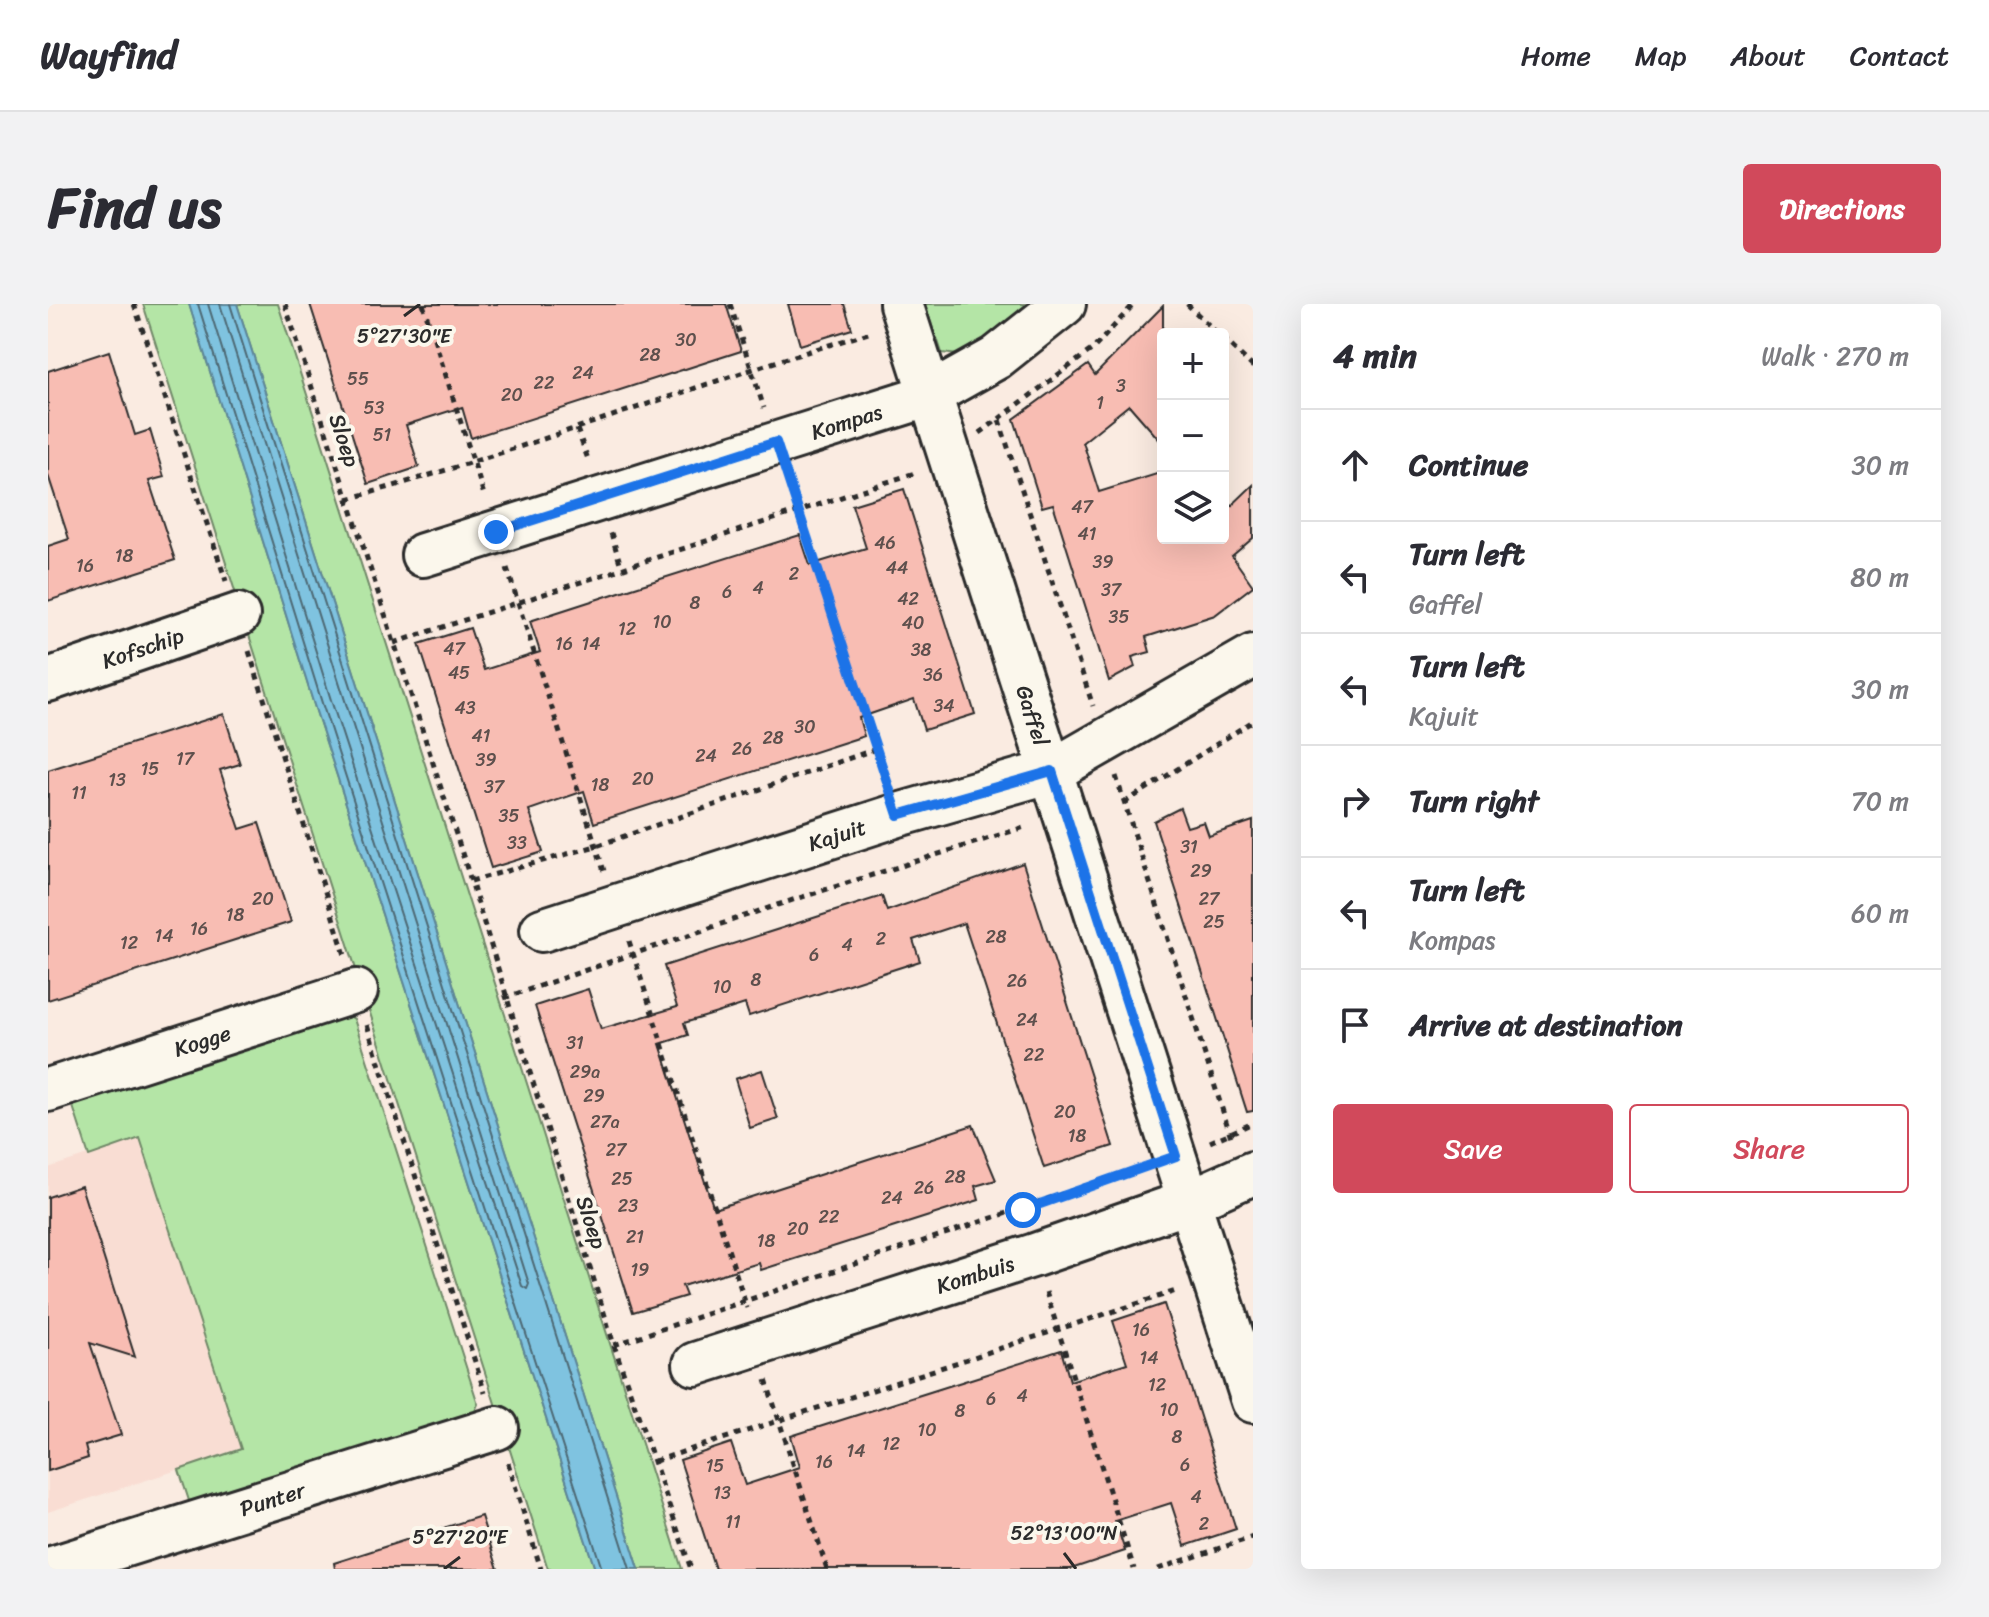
<!DOCTYPE html>
<meta charset="utf-8">
<style>
:root{--surface:#fff;--page:#f2f2f3;--text:#2b2b33;--muted:#7c7c81;--line:#e1e1e2;--accent:#d1495b}
body{margin:0;font-family:Sriracha,sans-serif;background:var(--page);color:var(--text)}
.controls{position:absolute;right:24px;top:24px;display:grid;overflow:hidden;border-radius:8px;box-shadow:0 8px 32px #0002}
.controls button{width:72px;height:72px;display:grid;place-items:center;padding:0;border:0;border-bottom:2px solid var(--line);background:var(--surface);color:var(--text);font:40px sans-serif}
.stop{position:absolute;width:24px;height:24px;margin:-18px;border:6px solid #1a73e8;border-radius:50%;background:#fff}
.stop.end{background:#1a73e8;border-color:#fff;box-shadow:0 2px 8px #0008}
.list{margin:0;padding:0;list-style:none}
h2{display:flex;justify-content:space-between;align-items:center;height:104px;margin:0;padding:0 32px;font-size:34px}
h2 small{font-size:26px;font-weight:400;color:var(--muted)}
.list li{display:grid;grid-template-columns:52px 1fr auto;gap:24px;align-items:center;box-sizing:border-box;height:112px;padding:0 32px;border-top:2px solid var(--line)}
.list b{display:block;font-size:30px;white-space:nowrap}
.list p{margin:0;font-size:26px;white-space:nowrap;color:var(--muted)}
.list em{font-size:26px;font-style:normal;color:var(--muted)}
.actions{display:flex;gap:16px;padding:24px 32px}
.actions a{flex:1;padding:18px 0;border:2px solid var(--accent);border-radius:8px;text-align:center;font-size:28px;color:var(--accent)}
.actions .main{background:var(--accent);color:#fff}
.icon{flex:none;width:44px;height:44px;fill:none;stroke:currentColor;stroke-width:2;stroke-linecap:round;stroke-linejoin:round}
.map{position:relative;flex:none;width:1205px;height:1265px;overflow:hidden;border-radius:8px}
header{display:flex;align-items:center;gap:48px;box-sizing:border-box;height:112px;padding:0 40px;background:var(--surface);border-bottom:2px solid var(--line)}
header strong{font-size:38px}
nav{display:flex;gap:44px;margin-inline-start:auto;font-size:28px}
.intro{display:flex;align-items:center;justify-content:space-between;box-sizing:border-box;height:192px;padding:0 48px}
h1{margin:0;font-size:56px}
.button{padding:20px 36px;border-radius:8px;background:var(--accent);color:#fff;font-size:28px;font-weight:700}
main{display:flex;gap:48px;padding:0 48px}
aside{flex:1;background:var(--surface);border-radius:8px;box-shadow:0 8px 32px #0002}
.map>svg:first-child{display:block}
.built{fill:#f9ddd3}
.green{fill:#b4e5a6;stroke:#708868;stroke-width:2}
.water{fill:#7fc3e0;stroke:#5d8698;stroke-width:2}
.lines{fill:none;stroke-linecap:round;stroke-linejoin:round}
.shore{stroke:#4d6873;stroke-width:2}
.building{fill:#f8bdb3;stroke:#2b2b2b;stroke-width:2}
.minor-casing{stroke:#2b2b2b;stroke-width:48}
.path{stroke:#2b2b2b;stroke-width:5;stroke-dasharray:6 6;stroke-linecap:butt}
.minor{stroke:#fbf7ec;stroke-width:42}
.route{stroke:#1a73e8;stroke-width:10}
.ticks{fill:none;stroke:#2b2b2b;stroke-width:3}
.labels{text-anchor:middle;stroke-width:8;stroke-linejoin:round;paint-order:stroke}
.number-label{font-size:18px;fill:#5e504d}
.street-label{font-size:22px;fill:#2b2b2b;stroke:#fbf7ec}
.ticks-label{font-size:20px;text-anchor:middle;fill:#2b2b2b;stroke:#fbf7ec;stroke-width:8;stroke-linejoin:round;paint-order:stroke}
</style>
<header>
<strong>Wayfind</strong>
<nav><a>Home</a><a>Map</a><a>About</a><a>Contact</a></nav>
</header>
<div class="intro"><h1>Find us</h1><a class="button">Directions</a></div>
<main>
<div class="map">
<svg width="1205" height="1265" viewBox="0 0 1205 1265">
<rect width="100%" height="100%" fill="#faebe1"/>
<filter id="ink" filterUnits="userSpaceOnUse"><feTurbulence type="fractalNoise" baseFrequency=".0125" numOctaves="2"/><feDisplacementMap in="SourceGraphic" scale="16" xChannelSelector="R" yChannelSelector="G"/><feConvolveMatrix kernelMatrix="1 2 1 2 8 2 1 2 1" color-interpolation-filters="sRGB"/></filter>
<g filter="url(#ink)">
<!-- built -->
<path class="built" d="M92 834 194 1145 0 1208V864Z"/>
<!-- green -->
<g class="green">
<path d="M95 0H141L266 401 547 1265H500Z"/>
<path d="M189 0H230L634 1265H591Z"/>
<path d="M868 0H987L919 52 894 49 889 34 880 37Z"/>
<path d="M295 708 306 715 430 1100 425 1112 144 1206 131 1166 193 1145 92 834 41 852 22 793Z"/>
</g>
<!-- water -->
<path class="water" d="M141 0H189L591 1265H547L266 401Z"/>
<g class="lines">
<!-- shore -->
<g class="shore">
<path d="M150 0 274 399 554 1265"/>
<path d="M160 0 283 396 474 982 479 985 481 980 172 0"/>
<path d="M182 0 582 1265"/>
</g>
</g>
<!-- building -->
<g class="building">
<path d="M262 0H678L693 47 423 134 414 103 358 121 371 163 320 180Z"/>
<path d="M740 0H796L804 25 752 41Z"/>
<path d="M1115 2V140L1081 101 1035 138 1051 188 1115 168V234H1175V210L1205 181V234L1184 252 1205 282 1167 311 1098 333 1102 348 1084 353 1087 363 1061 377 1005 200 994 203 966 115 1040 61 1047 71Z"/>
<path d="M61 47 87 131 102 126 116 173 101 177 127 256 0 297V242L21 235 0 171V67Z"/>
<path d="M856 185 927 410 876 426 866 395 811 414 816 432 546 519 536 487 481 506 495 548 443 564 371 340 422 324 436 366 492 348 482 317 584 284 752 231 762 261 818 244 804 201Z"/>
<path d="M176 410 192 460 172 466 192 525 211 519 243 618 0 696V466Z"/>
<path d="M1132 504 1139 523 1156 518 1161 532 1205 517V807L1199 808 1106 517Z"/>
<path d="M975 559 1065 842 996 864 916 619 865 636 872 657 701 712 697 700 666 710 636 719 640 731 612 740 645 842 666 905 925 821 948 876 927 882 931 896 713 966 711 959 634 982 638 992 585 1008 487 702 540 685 553 725 629 703 616 662 834 592 839 607Z"/>
<path d="M714 766 730 815 702 824 687 775Z"/>
<path d="M33 882 87 1053 42 1039 73 1131 37 1142 40 1154 0 1167V893Z"/>
<path d="M1116 1000 1188 1225 1137 1242 1123 1199 1067 1217 1077 1247 1023 1265H667L632 1156 683 1139 697 1181 752 1163 743 1132 945 1068 1013 1046 1022 1077 1079 1059 1065 1017Z"/>
<path d="M433 1212 450 1265H287L286 1259Z"/>
</g>
<g class="lines">
<defs>
<g id="minor">
<path id="s1" d="M853 0 1205 1097"/>
<path id="s2" d="M375 251 882 91 948 54 1016 0"/>
<path id="s3" d="M0 376 190 311"/>
<path id="s4" d="M494 626 850 511 1004 467 1205 352"/>
<path id="s5" d="M0 786 308 687"/>
<path id="s6" d="M647 1060 987 951 1142 897 1205 869"/>
<path id="s7" d="M1 1265 449 1124"/>
</g>
</defs>
<!-- minor casing -->
<use href="#minor" class="minor-casing"/>
<!-- path -->
<g class="path">
<path d="M86 0 178 277"/>
<path d="M237 0 423 577 566 1041 643 1265"/>
<path d="M375 0 437 194"/>
<path d="M682 0 716 104"/>
<path d="M1139 0 1170 30"/>
<path d="M1175 34 1205 63"/>
<path d="M951 116 1045 402"/>
<path d="M529 125 541 158"/>
<path d="M932 129 1046 44 1086 0"/>
<path d="M740 174 838 476"/>
<path d="M300 195C477 146 648 80 824 28"/>
<path d="M563 229 573 262"/>
<path d="M459 264 556 567"/>
<path d="M346 339 870 168"/>
<path d="M201 347 297 651"/>
<path d="M1068 472 1184 836"/>
<path d="M1076 499 1205 417"/>
<path d="M423 577 548 542 828 445"/>
<path d="M581 637 699 1004"/>
<path d="M456 694 729 601 980 522"/>
<path d="M319 721 437 1089"/>
<path d="M1162 838 1205 819"/>
<path d="M998 988 1086 1265"/>
<path d="M566 1041 1093 864"/>
<path d="M718 1076 779 1265"/>
<path d="M607 1157 1131 986"/>
<path d="M460 1159 493 1265"/>
<path d="M1110 1265 1205 1233"/>
</g>
<!-- minor -->
<use href="#minor" class="minor"/>
</g>
</g>
<g class="lines" filter="url(#ink)">
<!-- route -->
<path class="route" d="M448 228 728 138 850 511 1004 467 1128 852 975 906"/>
</g>
<!-- ticks -->
<path class="ticks" d="M356 12 372 0M1016 1249 1028 1265M396 1265 412 1253"/>
<g class="labels">
<!-- number labels -->
<g class="number-label">
<text x="638" y="42">30</text>
<text x="602" y="57">28</text>
<text x="535" y="75">24</text>
<text x="310" y="81">55</text>
<text x="496" y="85">22</text>
<text x="1073" y="88">3</text>
<text x="464" y="97">20</text>
<text x="1052" y="105">1</text>
<text x="326" y="110">53</text>
<text x="334" y="137">51</text>
<text x="1034" y="209">47</text>
<text x="1039" y="236">41</text>
<text x="837" y="245">46</text>
<text x="76" y="258">18</text>
<text x="1055" y="264">39</text>
<text x="37" y="268">16</text>
<text x="849" y="270">44</text>
<text x="746" y="276">2</text>
<text x="710" y="290">4</text>
<text x="1063" y="292">37</text>
<text x="679" y="294">6</text>
<text x="860" y="301">42</text>
<text x="647" y="305">8</text>
<text x="1071" y="319">35</text>
<text x="614" y="324">10</text>
<text x="865" y="325">40</text>
<text x="579" y="331">12</text>
<text x="516" y="346">16</text>
<text x="543" y="346">14</text>
<text x="406" y="351">47</text>
<text x="873" y="352">38</text>
<text x="411" y="375">45</text>
<text x="885" y="377">36</text>
<text x="896" y="408">34</text>
<text x="417" y="410">43</text>
<text x="757" y="429">30</text>
<text x="433" y="438">41</text>
<text x="725" y="440">28</text>
<text x="694" y="451">26</text>
<text x="658" y="458">24</text>
<text x="137" y="461">17</text>
<text x="438" y="462">39</text>
<text x="102" y="471">15</text>
<text x="595" y="481">20</text>
<text x="69" y="482">13</text>
<text x="552" y="487">18</text>
<text x="446" y="489">37</text>
<text x="31" y="495">11</text>
<text x="461" y="518">35</text>
<text x="469" y="545">33</text>
<text x="1141" y="549">31</text>
<text x="1153" y="573">29</text>
<text x="215" y="601">20</text>
<text x="1161" y="601">27</text>
<text x="187" y="617">18</text>
<text x="1166" y="624">25</text>
<text x="151" y="631">16</text>
<text x="116" y="638">14</text>
<text x="948" y="639">28</text>
<text x="833" y="641">2</text>
<text x="81" y="645">12</text>
<text x="799" y="647">4</text>
<text x="766" y="657">6</text>
<text x="708" y="682">8</text>
<text x="969" y="683">26</text>
<text x="674" y="689">10</text>
<text x="979" y="722">24</text>
<text x="527" y="745">31</text>
<text x="986" y="757">22</text>
<text x="537" y="774">29a</text>
<text x="546" y="798">29</text>
<text x="1017" y="814">20</text>
<text x="557" y="824">27a</text>
<text x="1029" y="838">18</text>
<text x="568" y="852">27</text>
<text x="907" y="879">28</text>
<text x="574" y="881">25</text>
<text x="876" y="890">26</text>
<text x="844" y="900">24</text>
<text x="580" y="908">23</text>
<text x="781" y="919">22</text>
<text x="750" y="931">20</text>
<text x="587" y="939">21</text>
<text x="718" y="943">18</text>
<text x="592" y="972">19</text>
<text x="1093" y="1032">16</text>
<text x="1101" y="1060">14</text>
<text x="1109" y="1087">12</text>
<text x="974" y="1098">4</text>
<text x="943" y="1101">6</text>
<text x="1121" y="1112">10</text>
<text x="912" y="1113">8</text>
<text x="879" y="1132">10</text>
<text x="1129" y="1139">8</text>
<text x="843" y="1146">12</text>
<text x="808" y="1153">14</text>
<text x="776" y="1164">16</text>
<text x="1137" y="1167">6</text>
<text x="667" y="1168">15</text>
<text x="674" y="1195">13</text>
<text x="1148" y="1199">4</text>
<text x="685" y="1224">11</text>
<text x="1156" y="1226">2</text>
</g>
<!-- street labels -->
<g class="street-label">
<text dy="8" stroke="none"><textPath href="#s2" startOffset="444">Kompas</textPath></text>
<text transform="translate(297 136) rotate(72)" y="8">Sloep</text>
<text dy="8" stroke="none"><textPath href="#s3" startOffset="100">Kofschip</textPath></text>
<text dy="8" stroke="none"><textPath href="#s1" startOffset="432">Gaffel</textPath></text>
<text dy="8" stroke="none"><textPath href="#s4" startOffset="310">Kajuit</textPath></text>
<text dy="8" stroke="none"><textPath href="#s5" startOffset="162">Kogge</textPath></text>
<text transform="translate(544 918) rotate(72)" y="8">Sloep</text>
<text dy="8" stroke="none"><textPath href="#s6" startOffset="294">Kombuis</textPath></text>
<text dy="8" stroke="none"><textPath href="#s7" startOffset="234">Punter</textPath></text>
</g>
</g>
<g class="ticks-label">
<text x="356" y="39">5°27'30"E</text>
<text x="1016" y="1236">52°13'00"N</text>
<text x="412" y="1240">5°27'20"E</text>
</g>
</svg>
<div class="controls">
<button>+</button>
<button>−</button>
<button><svg class="icon" aria-label="layers" viewBox="0 0 24 24"><path d="M12 4l9 5-9 5-9-5zM3 14l9 5 9-5"/></svg></button>
</div>
<div class="stop" style="left:975px;top:906px"></div>
<div class="stop end" style="left:448px;top:228px"></div>
</div>
<aside>
<h2>4 min<small>Walk · 270 m</small></h2>
<ul class="list">
<li><svg class="icon" aria-label="ahead" viewBox="0 0 24 24"><path d="M12 20V5M6 11l6-6 6 6"/></svg><div><b>Continue</b></div><em>30 m</em></li>
<li><svg class="icon" aria-label="left" viewBox="0 0 24 24"><path d="M17 20v-9H6M10 6l-5 5 5 5"/></svg><div><b>Turn left</b><p>Gaffel</p></div><em>80 m</em></li>
<li><svg class="icon" aria-label="left" viewBox="0 0 24 24"><path d="M17 20v-9H6M10 6l-5 5 5 5"/></svg><div><b>Turn left</b><p>Kajuit</p></div><em>30 m</em></li>
<li><svg class="icon" aria-label="right" viewBox="0 0 24 24"><path d="M7 20v-9h11M14 6l5 5-5 5"/></svg><div><b>Turn right</b></div><em>70 m</em></li>
<li><svg class="icon" aria-label="left" viewBox="0 0 24 24"><path d="M17 20v-9H6M10 6l-5 5 5 5"/></svg><div><b>Turn left</b><p>Kompas</p></div><em>60 m</em></li>
<li><svg class="icon" aria-label="arrive" viewBox="0 0 24 24"><path d="M6 21V4h12l-3 4 3 4H6"/></svg><div><b>Arrive at destination</b></div></li>
</ul>
<div class="actions"><a class="main">Save</a><a>Share</a></div>
</aside>
</main>
